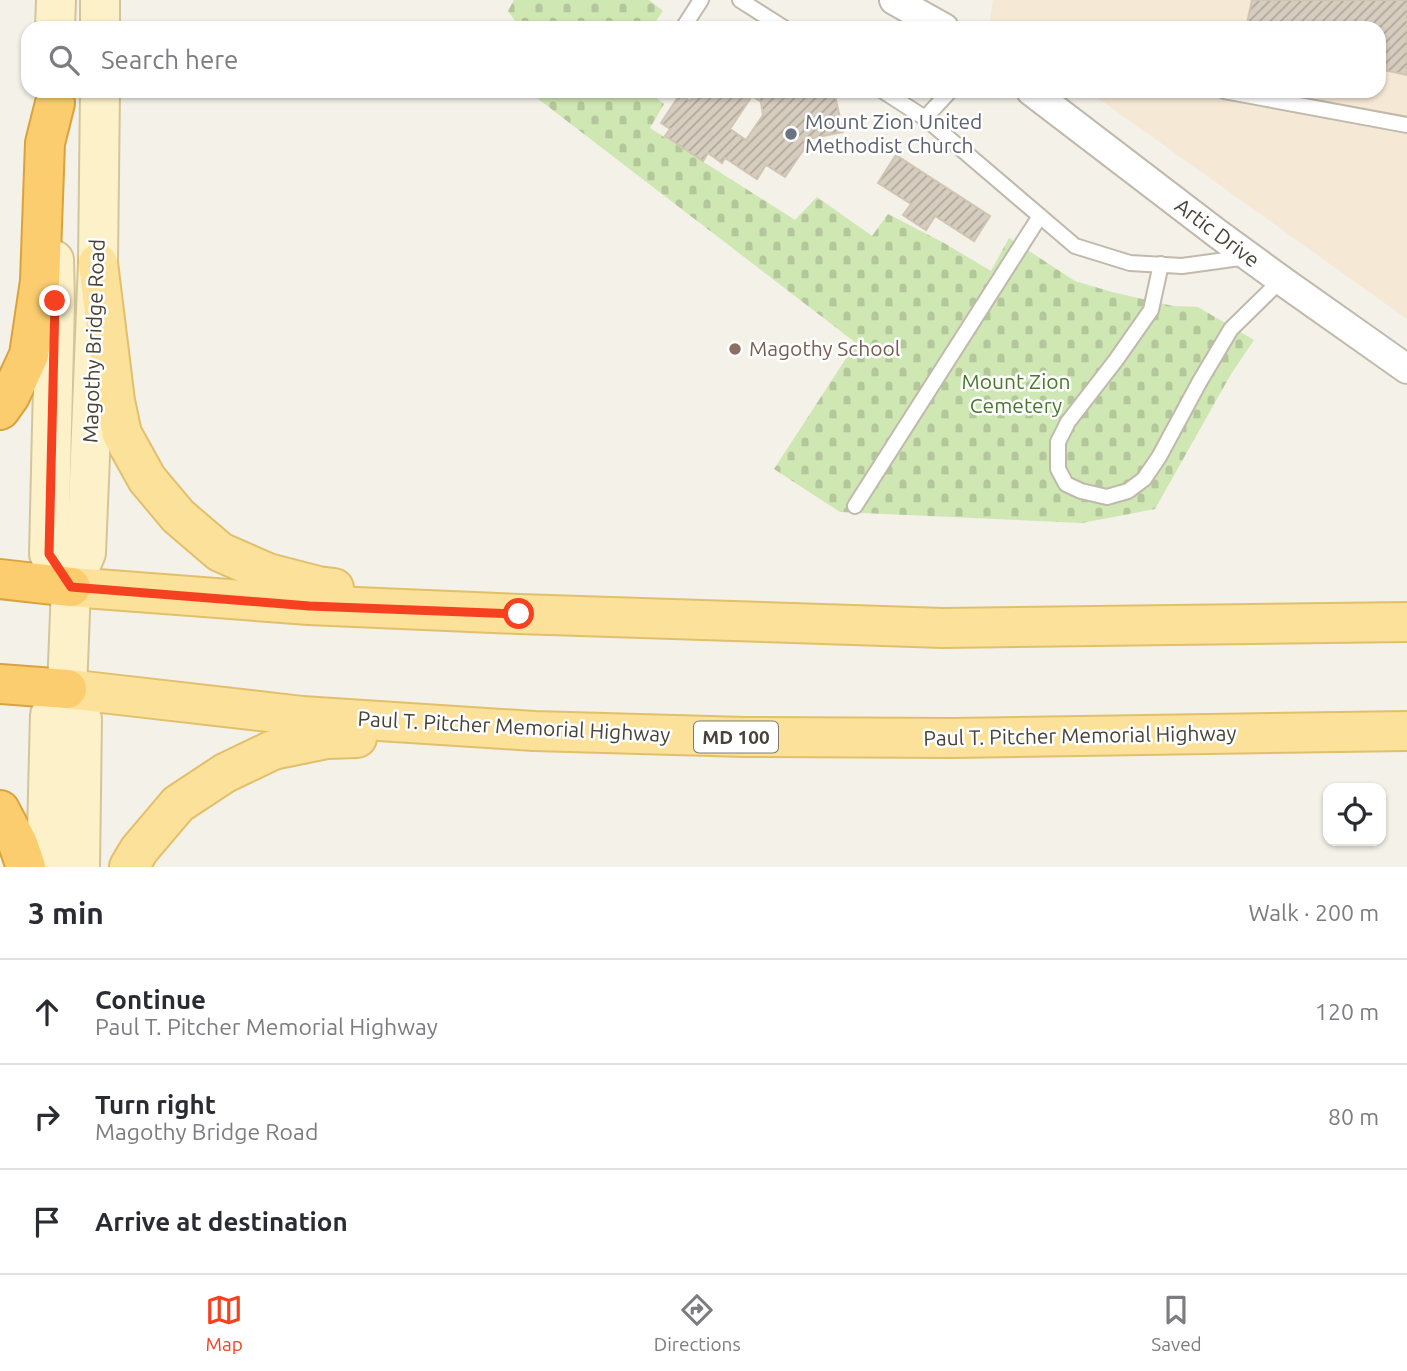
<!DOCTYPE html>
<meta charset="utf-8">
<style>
:root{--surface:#fff;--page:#f7f7f7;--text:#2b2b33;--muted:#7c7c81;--line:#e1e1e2;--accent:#f5411f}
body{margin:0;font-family:Ubuntu,sans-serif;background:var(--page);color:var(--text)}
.controls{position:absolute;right:21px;bottom:21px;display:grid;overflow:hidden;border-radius:14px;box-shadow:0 2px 5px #0004}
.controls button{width:63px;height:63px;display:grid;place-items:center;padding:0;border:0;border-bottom:2px solid var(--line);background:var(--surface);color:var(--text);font:35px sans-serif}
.stop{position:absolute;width:21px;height:21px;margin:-16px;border:5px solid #f5411f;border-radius:50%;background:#fff}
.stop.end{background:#f5411f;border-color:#fff;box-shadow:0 2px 7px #0008}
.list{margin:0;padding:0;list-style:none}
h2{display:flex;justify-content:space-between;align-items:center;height:91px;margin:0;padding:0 28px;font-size:30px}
h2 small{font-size:23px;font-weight:400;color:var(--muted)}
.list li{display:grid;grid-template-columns:46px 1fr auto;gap:21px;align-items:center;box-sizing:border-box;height:105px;padding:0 28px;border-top:2px solid var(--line)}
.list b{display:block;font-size:26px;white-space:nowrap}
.list p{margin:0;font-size:23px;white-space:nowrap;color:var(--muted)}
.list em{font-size:23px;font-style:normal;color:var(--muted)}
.icon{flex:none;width:38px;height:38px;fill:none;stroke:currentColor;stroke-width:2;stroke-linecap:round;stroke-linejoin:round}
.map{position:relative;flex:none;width:1407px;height:867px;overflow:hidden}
.search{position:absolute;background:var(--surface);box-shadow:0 2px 5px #0004;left:21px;right:21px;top:21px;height:77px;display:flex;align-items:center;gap:18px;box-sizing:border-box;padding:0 24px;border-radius:21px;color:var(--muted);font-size:26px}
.sheet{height:406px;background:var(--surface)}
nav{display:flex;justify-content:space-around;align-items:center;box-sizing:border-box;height:98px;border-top:2px solid var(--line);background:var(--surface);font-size:19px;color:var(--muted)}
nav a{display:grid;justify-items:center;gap:4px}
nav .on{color:var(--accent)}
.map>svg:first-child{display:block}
.commercial{fill:#f5e8d5}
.cemetery{fill:url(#cemetery-stones)}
.building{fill:url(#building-hatch);stroke:#d0c5b2;stroke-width:2;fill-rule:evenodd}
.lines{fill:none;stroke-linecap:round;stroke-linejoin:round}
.service-casing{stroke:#c0b9ac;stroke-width:18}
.minor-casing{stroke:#c0b9ac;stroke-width:32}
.secondary-casing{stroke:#d3c59a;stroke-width:42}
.primary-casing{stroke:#e2bf6a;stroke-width:42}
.motorway-casing{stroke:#daa23d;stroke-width:42}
.service{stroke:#fff;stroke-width:14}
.minor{stroke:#fff;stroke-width:28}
.secondary{stroke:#fdf1ca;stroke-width:38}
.primary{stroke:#fce19a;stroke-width:38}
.motorway{stroke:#fbcd6e;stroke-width:38}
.route{stroke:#f5411f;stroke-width:9}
.worship-dot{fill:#6b7280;stroke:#fff;stroke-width:2.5}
.education-dot{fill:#8d6e63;stroke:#fff;stroke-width:2.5}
.labels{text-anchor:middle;stroke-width:5;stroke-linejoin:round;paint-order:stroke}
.shield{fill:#fff;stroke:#7f7b74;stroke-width:2}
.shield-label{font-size:19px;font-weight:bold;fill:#484238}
.worship-label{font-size:21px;fill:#5b616d;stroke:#fff;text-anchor:start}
.street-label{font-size:21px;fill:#484238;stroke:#fff}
.education-label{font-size:21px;fill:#785e54;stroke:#fff;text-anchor:start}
.park-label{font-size:21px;fill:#48792b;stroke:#fff}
</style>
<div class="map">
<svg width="1407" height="867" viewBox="0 0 1407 867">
<defs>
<pattern id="cemetery-stones" width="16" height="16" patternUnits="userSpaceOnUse" patternTransform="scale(1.75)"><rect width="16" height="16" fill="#cfe7b3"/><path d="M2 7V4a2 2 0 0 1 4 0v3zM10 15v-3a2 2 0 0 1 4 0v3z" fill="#b3c79b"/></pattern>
<pattern id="building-hatch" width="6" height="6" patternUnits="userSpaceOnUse" patternTransform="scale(1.75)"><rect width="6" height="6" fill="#d6cdbf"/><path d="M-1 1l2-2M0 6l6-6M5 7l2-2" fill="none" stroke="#b0a89c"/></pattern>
</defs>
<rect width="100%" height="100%" fill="#f4f1e9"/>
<!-- commercial -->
<path class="commercial" d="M993 0H1407V319L1088 91H1379V28H1000L990 21Z"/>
<!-- cemetery -->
<g class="cemetery">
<path d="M514 0H649L663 11 651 28H520L508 11Z"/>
<path d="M541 91H648L664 104 650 128 795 220 817 197 872 236 888 214 944 243 991 271 1009 238 1075 281 1112 292 1173 306 1198 307 1254 340 1231 374 1155 509 1082 523 840 512 774 469 856 343 537 98Z"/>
</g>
<!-- building -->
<g class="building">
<path d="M1252 0H1407V75L1379 69V28H1246Z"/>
<path d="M696 91H781L782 92 779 98 813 91H834L843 132 803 140 808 143 785 177 766 165 757 179 725 158 722 163 708 153 703 161 665 136 670 129 661 123 680 94 690 101ZM752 96 761 102 763 115 746 140 730 129Z"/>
<path d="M896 155 990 216 974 241 935 216 926 230 903 215 911 204 878 183Z"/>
</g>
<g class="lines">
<defs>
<g id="service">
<path d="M740 0 784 28"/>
<path d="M683 28 701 0"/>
<path d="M883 91 925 118 1075 246 1130 263 1182 266 1247 257"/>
<path d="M1224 91 1407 125"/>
<path d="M925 118 950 91"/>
<path d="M1161 264 1151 310 1116 360 1068 422 1058 442V469L1066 484 1081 491 1107 497 1128 491 1144 479 1159 457 1200 381 1231 329 1281 280"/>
<path d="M855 506 1040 216"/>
</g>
<g id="minor">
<path d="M894 0 944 28"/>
<path d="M1031 91 1218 234 1281 280 1407 369"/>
</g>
<g id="secondary">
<path d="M55 28 56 0"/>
<path d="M100 28V0"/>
<path d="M54 260 55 301 49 554 71 587"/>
<path d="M44 867 47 832 50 715 67 689"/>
<path d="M80 867 82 719 67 689 71 587 86 553 98 263 100 91"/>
</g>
<g id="primary">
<path d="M98 263 115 401 122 434 147 479 178 516 220 552 268 573 318 586 334 588"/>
<path d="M71 587 309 605 519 614 943 628 1407 622"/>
<path d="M67 689 302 716 534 731 745 737 953 738 1407 731"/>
<path d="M129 867 139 850 178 804 225 773 273 750 327 739 357 738"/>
</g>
<g id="motorway">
<path d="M0 410 10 396 29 355 40 281 45 143 55 103"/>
<path d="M0 579 71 587"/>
<path d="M0 684 67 689"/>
<path d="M0 810 18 844 26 867"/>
</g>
</defs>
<!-- service casing -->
<use href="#service" class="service-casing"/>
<!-- minor casing -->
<use href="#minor" class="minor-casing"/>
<!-- secondary casing -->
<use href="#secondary" class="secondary-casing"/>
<!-- primary casing -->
<use href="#primary" class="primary-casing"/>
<!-- motorway casing -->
<use href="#motorway" class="motorway-casing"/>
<!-- service -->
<use href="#service" class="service"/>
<!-- minor -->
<use href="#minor" class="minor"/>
<!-- secondary -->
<use href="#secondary" class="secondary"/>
<!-- primary -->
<use href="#primary" class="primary"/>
<!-- motorway -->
<use href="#motorway" class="motorway"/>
</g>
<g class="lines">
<!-- route -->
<path class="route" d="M55 301 49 554 71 587 309 606 519 614"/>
</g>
<!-- markers -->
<circle class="worship-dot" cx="791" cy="134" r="7"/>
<circle class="education-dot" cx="735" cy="349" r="7"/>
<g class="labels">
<!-- shield labels -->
<rect class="shield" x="694" y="721.5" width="84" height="31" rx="5"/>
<g class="shield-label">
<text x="736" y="744">MD 100</text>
</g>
<!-- worship labels -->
<g class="worship-label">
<text x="805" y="129">Mount Zion United<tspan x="805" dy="24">Methodist Church</tspan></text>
</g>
<!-- street labels -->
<g class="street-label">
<text transform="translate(1217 233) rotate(37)" y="7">Artic Drive</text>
<text transform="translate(94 341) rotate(-88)" y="7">Magothy Bridge Road</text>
<text transform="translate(514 727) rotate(3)" y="7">Paul T. Pitcher Memorial Highway</text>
<text transform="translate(1080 736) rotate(-1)" y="7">Paul T. Pitcher Memorial Highway</text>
</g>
<!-- education labels -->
<g class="education-label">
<text x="749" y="356">Magothy School</text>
</g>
<!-- park labels -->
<g class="park-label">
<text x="1016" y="389">Mount Zion<tspan x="1016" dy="24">Cemetery</tspan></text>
</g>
</g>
</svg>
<div class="controls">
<button><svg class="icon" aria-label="locate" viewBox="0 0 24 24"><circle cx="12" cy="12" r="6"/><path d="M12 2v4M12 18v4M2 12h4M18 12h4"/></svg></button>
</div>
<div class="stop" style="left:519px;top:614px"></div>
<div class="stop end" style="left:55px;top:301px"></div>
<div class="search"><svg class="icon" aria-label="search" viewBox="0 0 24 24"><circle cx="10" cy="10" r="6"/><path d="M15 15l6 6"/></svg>Search here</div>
</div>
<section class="sheet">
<h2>3 min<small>Walk · 200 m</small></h2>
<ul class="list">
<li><svg class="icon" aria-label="ahead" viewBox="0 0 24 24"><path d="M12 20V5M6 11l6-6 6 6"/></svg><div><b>Continue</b><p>Paul T. Pitcher Memorial Highway</p></div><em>120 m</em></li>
<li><svg class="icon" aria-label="right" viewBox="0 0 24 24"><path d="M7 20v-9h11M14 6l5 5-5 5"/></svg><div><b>Turn right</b><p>Magothy Bridge Road</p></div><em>80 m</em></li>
<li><svg class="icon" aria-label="arrive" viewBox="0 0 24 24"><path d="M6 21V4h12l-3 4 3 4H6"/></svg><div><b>Arrive at destination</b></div></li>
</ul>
</section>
<nav>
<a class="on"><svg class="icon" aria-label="map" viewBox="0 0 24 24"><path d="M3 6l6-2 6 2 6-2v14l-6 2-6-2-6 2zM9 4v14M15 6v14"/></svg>Map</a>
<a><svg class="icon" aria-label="directions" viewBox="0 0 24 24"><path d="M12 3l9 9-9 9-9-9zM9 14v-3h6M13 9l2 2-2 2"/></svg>Directions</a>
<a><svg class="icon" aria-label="saved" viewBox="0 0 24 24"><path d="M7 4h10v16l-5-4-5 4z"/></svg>Saved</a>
</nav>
